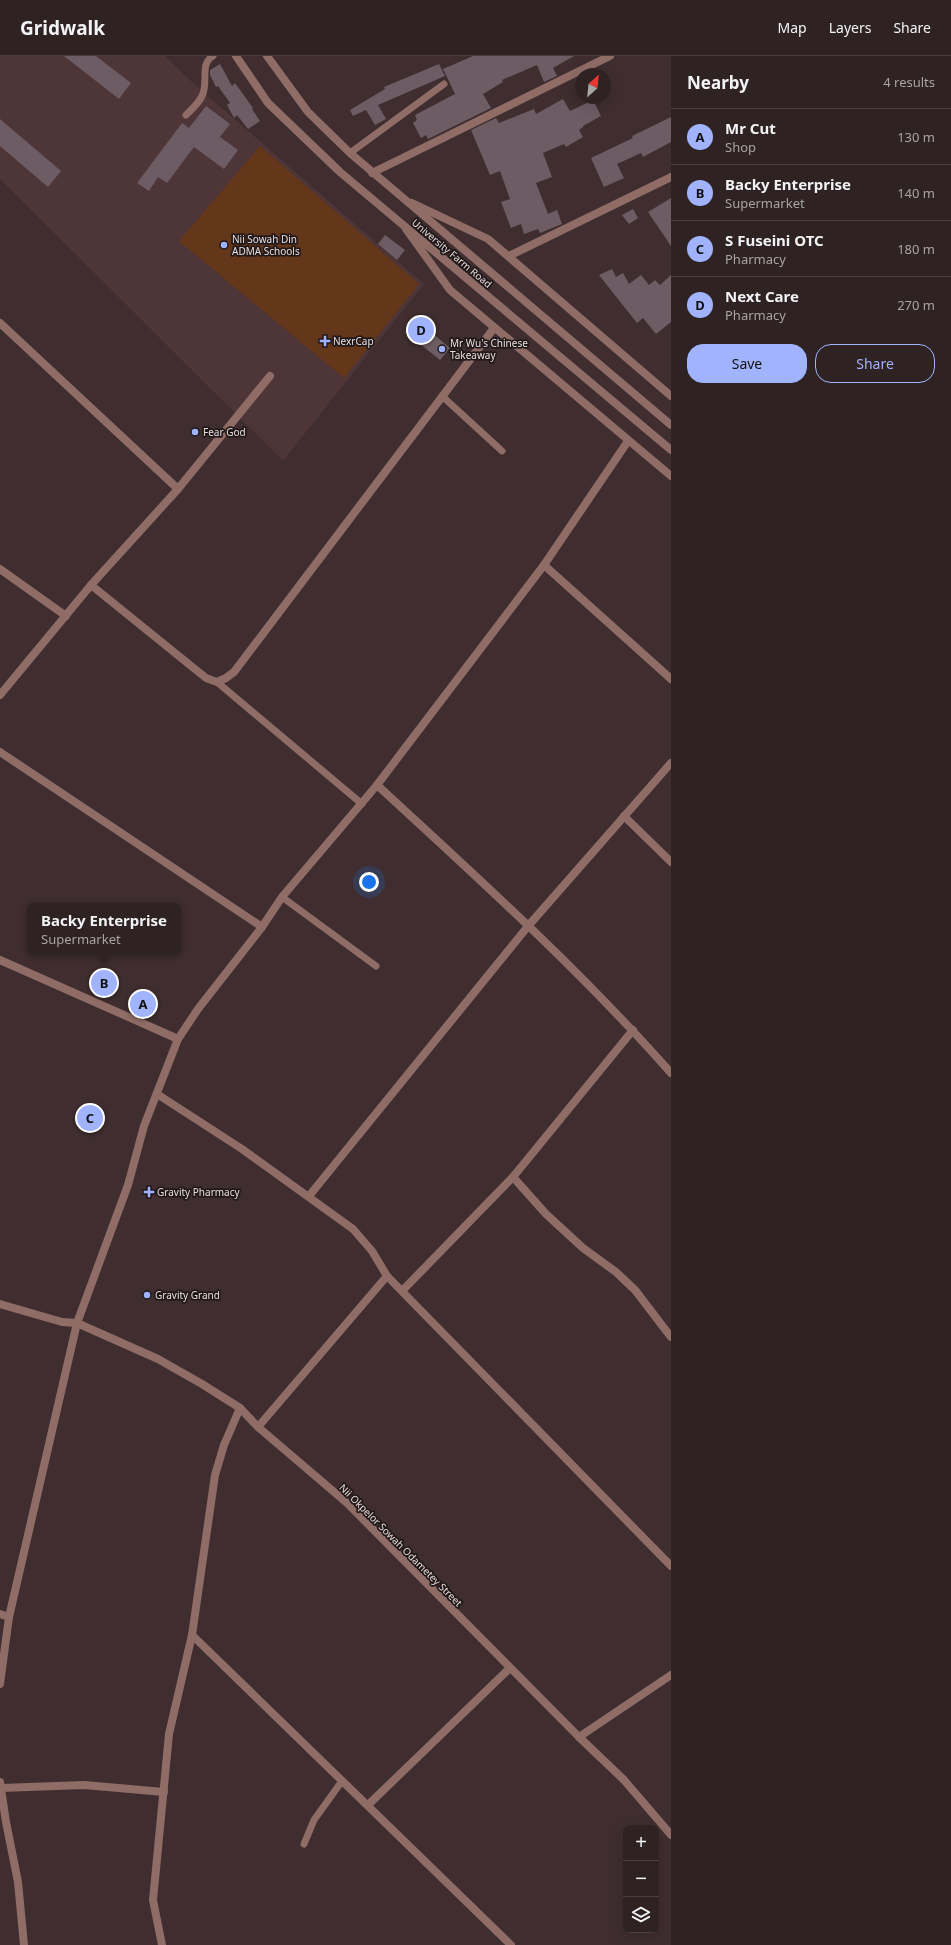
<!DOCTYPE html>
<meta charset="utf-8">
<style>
:root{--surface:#2f2223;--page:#372a2b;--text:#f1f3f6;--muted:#a7a4a6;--line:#4a3f41;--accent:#a1b3fd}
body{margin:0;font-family:"Noto Sans",sans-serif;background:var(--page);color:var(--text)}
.controls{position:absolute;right:12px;bottom:12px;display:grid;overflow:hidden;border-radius:8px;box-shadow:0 4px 16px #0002}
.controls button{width:36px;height:36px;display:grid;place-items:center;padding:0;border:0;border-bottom:1px solid var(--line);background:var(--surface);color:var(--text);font:20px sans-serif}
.compass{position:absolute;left:575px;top:12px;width:36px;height:36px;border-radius:50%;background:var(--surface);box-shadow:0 4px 16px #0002;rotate:27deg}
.you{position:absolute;left:369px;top:826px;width:14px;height:14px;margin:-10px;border:3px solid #fff;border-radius:50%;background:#1a73e8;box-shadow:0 0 0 6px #1a73e833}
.badge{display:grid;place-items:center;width:26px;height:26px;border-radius:50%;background:var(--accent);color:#111;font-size:13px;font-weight:700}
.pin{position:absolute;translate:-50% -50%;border:2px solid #fff;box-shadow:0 1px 4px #0006}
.popup{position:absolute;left:27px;top:847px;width:154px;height:52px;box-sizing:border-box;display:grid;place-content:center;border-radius:8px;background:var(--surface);filter:drop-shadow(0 1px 3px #0005);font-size:13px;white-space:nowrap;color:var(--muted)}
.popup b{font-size:15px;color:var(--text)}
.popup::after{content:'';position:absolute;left:50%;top:100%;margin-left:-8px;border:8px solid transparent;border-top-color:var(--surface)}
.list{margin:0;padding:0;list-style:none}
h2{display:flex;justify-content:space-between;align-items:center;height:52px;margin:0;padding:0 16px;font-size:17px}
h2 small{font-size:13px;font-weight:400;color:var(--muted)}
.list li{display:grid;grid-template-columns:26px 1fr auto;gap:12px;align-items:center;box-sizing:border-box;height:56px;padding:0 16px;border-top:1px solid var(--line)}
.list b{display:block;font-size:15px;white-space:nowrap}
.list p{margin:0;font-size:13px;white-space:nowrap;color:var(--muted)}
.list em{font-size:13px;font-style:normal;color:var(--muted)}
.actions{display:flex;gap:8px;padding:12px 16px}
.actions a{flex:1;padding:9px 0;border:1px solid var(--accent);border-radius:16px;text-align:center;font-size:14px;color:var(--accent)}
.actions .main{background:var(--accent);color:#111}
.icon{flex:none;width:22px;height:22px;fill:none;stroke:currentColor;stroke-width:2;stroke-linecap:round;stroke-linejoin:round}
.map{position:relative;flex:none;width:671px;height:1889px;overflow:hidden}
header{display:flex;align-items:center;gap:24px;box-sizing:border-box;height:56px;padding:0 20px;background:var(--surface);border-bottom:1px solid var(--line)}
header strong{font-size:19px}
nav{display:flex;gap:22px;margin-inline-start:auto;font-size:14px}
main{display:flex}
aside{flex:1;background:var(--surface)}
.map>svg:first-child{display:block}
.built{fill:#4d3538}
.green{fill:#64361a}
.building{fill:#6e5c64}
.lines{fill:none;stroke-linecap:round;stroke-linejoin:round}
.service{stroke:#8f6c65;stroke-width:7}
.minor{stroke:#8f6c65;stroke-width:8}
.tertiary{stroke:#8f6c65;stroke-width:8}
.poi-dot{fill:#a1b3fd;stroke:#201819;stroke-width:1.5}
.labels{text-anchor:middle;stroke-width:3.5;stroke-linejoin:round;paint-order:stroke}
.poi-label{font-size:10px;fill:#e8ddde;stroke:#201819;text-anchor:start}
.street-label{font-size:10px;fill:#e8ddde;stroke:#201819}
</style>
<header>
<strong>Gridwalk</strong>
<nav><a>Map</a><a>Layers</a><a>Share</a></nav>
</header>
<main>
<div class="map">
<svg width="671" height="1889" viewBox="0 0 671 1889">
<rect width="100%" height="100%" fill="#3f2d2f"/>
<!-- built -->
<path class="built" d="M0 0H165L192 26 424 228 283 405 0 123Z"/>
<!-- green -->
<path class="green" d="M260 90 419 228 344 322 179 185Z"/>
<!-- building -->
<g class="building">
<path d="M64 0H96L131 27 119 43Z"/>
<path d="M473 0H574L553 12 557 20 544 26 537 9 502 24 503 26 483 38 491 52 428 83 426 79 421 82 413 67 417 64 415 59 455 38 443 13Z"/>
<path d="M220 8 232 30 235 27 253 52 252 53 260 65 248 73 237 59 234 62 227 49 230 47 218 30 216 31 210 19V14Z"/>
<path d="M439 8 445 20 378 49 386 63 375 69 366 54 353 60 350 54 385 33 384 31Z"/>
<path d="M563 43 570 55 593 44 601 60 583 70V71L579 74 583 81 566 91 564 88 543 97 552 121 536 127 548 158 557 154 562 168 540 177 538 173 524 178 521 168 511 172 501 146 510 143 500 115 490 119 471 74 496 62 499 67 534 53 536 58Z"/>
<path d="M206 50 230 68 220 81 238 94 224 113 194 91 167 127 158 121 149 135 137 127 182 67 189 72Z"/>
<path d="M671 61V86L643 101 641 97 617 108 624 122 604 131 591 102 633 82 632 80Z"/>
<path d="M0 63 61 115 48 131 0 90Z"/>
<path d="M671 142V190L648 156Z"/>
<path d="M633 153 638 162 629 168 622 159Z"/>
<path d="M385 179 405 194 397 204 378 188Z"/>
<path d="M612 213 616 221 623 217 629 228 641 219 649 229 655 224 660 229 671 219V266L656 278 643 262 637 267 599 219Z"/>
<path d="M415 263 450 292 440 304 405 276Z"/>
</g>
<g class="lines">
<!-- service -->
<g class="service">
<path d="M186 59C191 54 199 47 202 40 209 27 199 8 213 0"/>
<path d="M350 97 444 28"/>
<path d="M442 340 502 395"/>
<path d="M217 626 362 748"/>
<path d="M282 841 376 910"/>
<path d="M304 1788 314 1764 342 1725"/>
</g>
<!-- minor -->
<g class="minor">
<path d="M372 117 610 0"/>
<path d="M412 147 488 183 671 340"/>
<path d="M406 173 450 234 671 420"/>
<path d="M509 200 671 121"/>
<path d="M0 267 178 433"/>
<path d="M544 509 671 623"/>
<path d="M0 513 66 560"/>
<path d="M91 529 206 622 217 626 226 622 234 616 494 272"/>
<path d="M0 639 91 529 178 433 270 320"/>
<path d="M0 696 262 871"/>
<path d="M377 729C478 822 580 914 671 1017"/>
<path d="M624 760 671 806"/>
<path d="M0 904 178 983"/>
<path d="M157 1038 242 1093 353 1173 372 1195 387 1220 671 1510"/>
<path d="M513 1121 546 1158 583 1192 616 1216 635 1234 671 1281"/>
<path d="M309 1140 529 869 671 707"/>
<path d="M402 1235 513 1121 633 974"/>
<path d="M0 1248 62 1266 77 1267 158 1303 202 1328 240 1352 258 1371 347 1447 579 1681 624 1724 671 1779"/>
<path d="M258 1371 387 1220"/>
<path d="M0 1558 9 1561 0 1628"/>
<path d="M9 1561 77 1267 128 1129 144 1070 178 983 198 953 262 871 282 841 377 729 544 509 628 385"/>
<path d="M192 1579 511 1889"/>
<path d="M579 1681 671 1619"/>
<path d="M0 1726 6 1766 18 1826 24 1889"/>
<path d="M1 1732 84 1729 164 1736"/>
<path d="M368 1749 510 1612"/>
<path d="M162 1889 153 1844 169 1678 192 1579 215 1419 224 1389 240 1352"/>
</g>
<!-- tertiary -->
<g class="tertiary">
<path d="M236 0 268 47 340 116 671 394"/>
<path d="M267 0 308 56 350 97 671 369"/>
</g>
</g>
<!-- markers -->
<g class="poi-dot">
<circle cx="224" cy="189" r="4"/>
<path d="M323 279h4v4h4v4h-4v4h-4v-4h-4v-4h4z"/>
<circle cx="442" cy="293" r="4"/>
<circle cx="195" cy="376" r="4"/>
<path d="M147 1130h4v4h4v4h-4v4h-4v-4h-4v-4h4z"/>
<circle cx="147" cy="1239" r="4"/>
</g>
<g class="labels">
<!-- poi labels -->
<g class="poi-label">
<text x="232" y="187">Nii Sowah Din<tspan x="232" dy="12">ADMA Schools</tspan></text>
<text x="333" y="289">NexrCap</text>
<text x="450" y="291">Mr Wu's Chinese<tspan x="450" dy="12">Takeaway</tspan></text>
<text x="203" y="380">Fear God</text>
<text x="157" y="1140">Gravity Pharmacy</text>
<text x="155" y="1243">Gravity Grand</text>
</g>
<!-- street labels -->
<g class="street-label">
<text transform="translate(452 197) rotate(40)" y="4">University Farm Road</text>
<text transform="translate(401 1489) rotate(45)" y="4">Nii Okpelor Sowah Odametey Street</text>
</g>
</g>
</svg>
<div class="controls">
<button>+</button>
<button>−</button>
<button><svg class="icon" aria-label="layers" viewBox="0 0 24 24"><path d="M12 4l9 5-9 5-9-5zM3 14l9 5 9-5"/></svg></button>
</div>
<svg class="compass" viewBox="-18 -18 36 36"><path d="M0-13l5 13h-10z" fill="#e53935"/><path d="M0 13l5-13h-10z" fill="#a7a4a6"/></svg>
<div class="you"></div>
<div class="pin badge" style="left:143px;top:948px">A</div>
<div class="pin badge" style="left:104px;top:927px">B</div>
<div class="popup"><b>Backy Enterprise</b>Supermarket</div>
<div class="pin badge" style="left:90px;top:1062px">C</div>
<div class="pin badge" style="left:421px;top:274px">D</div>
</div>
<aside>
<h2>Nearby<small>4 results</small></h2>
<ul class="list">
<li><span class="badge">A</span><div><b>Mr Cut</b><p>Shop</p></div><em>130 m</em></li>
<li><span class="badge">B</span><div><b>Backy Enterprise</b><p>Supermarket</p></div><em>140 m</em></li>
<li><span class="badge">C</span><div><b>S Fuseini OTC</b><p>Pharmacy</p></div><em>180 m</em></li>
<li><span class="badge">D</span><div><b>Next Care</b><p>Pharmacy</p></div><em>270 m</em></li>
</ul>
<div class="actions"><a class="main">Save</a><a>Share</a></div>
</aside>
</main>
